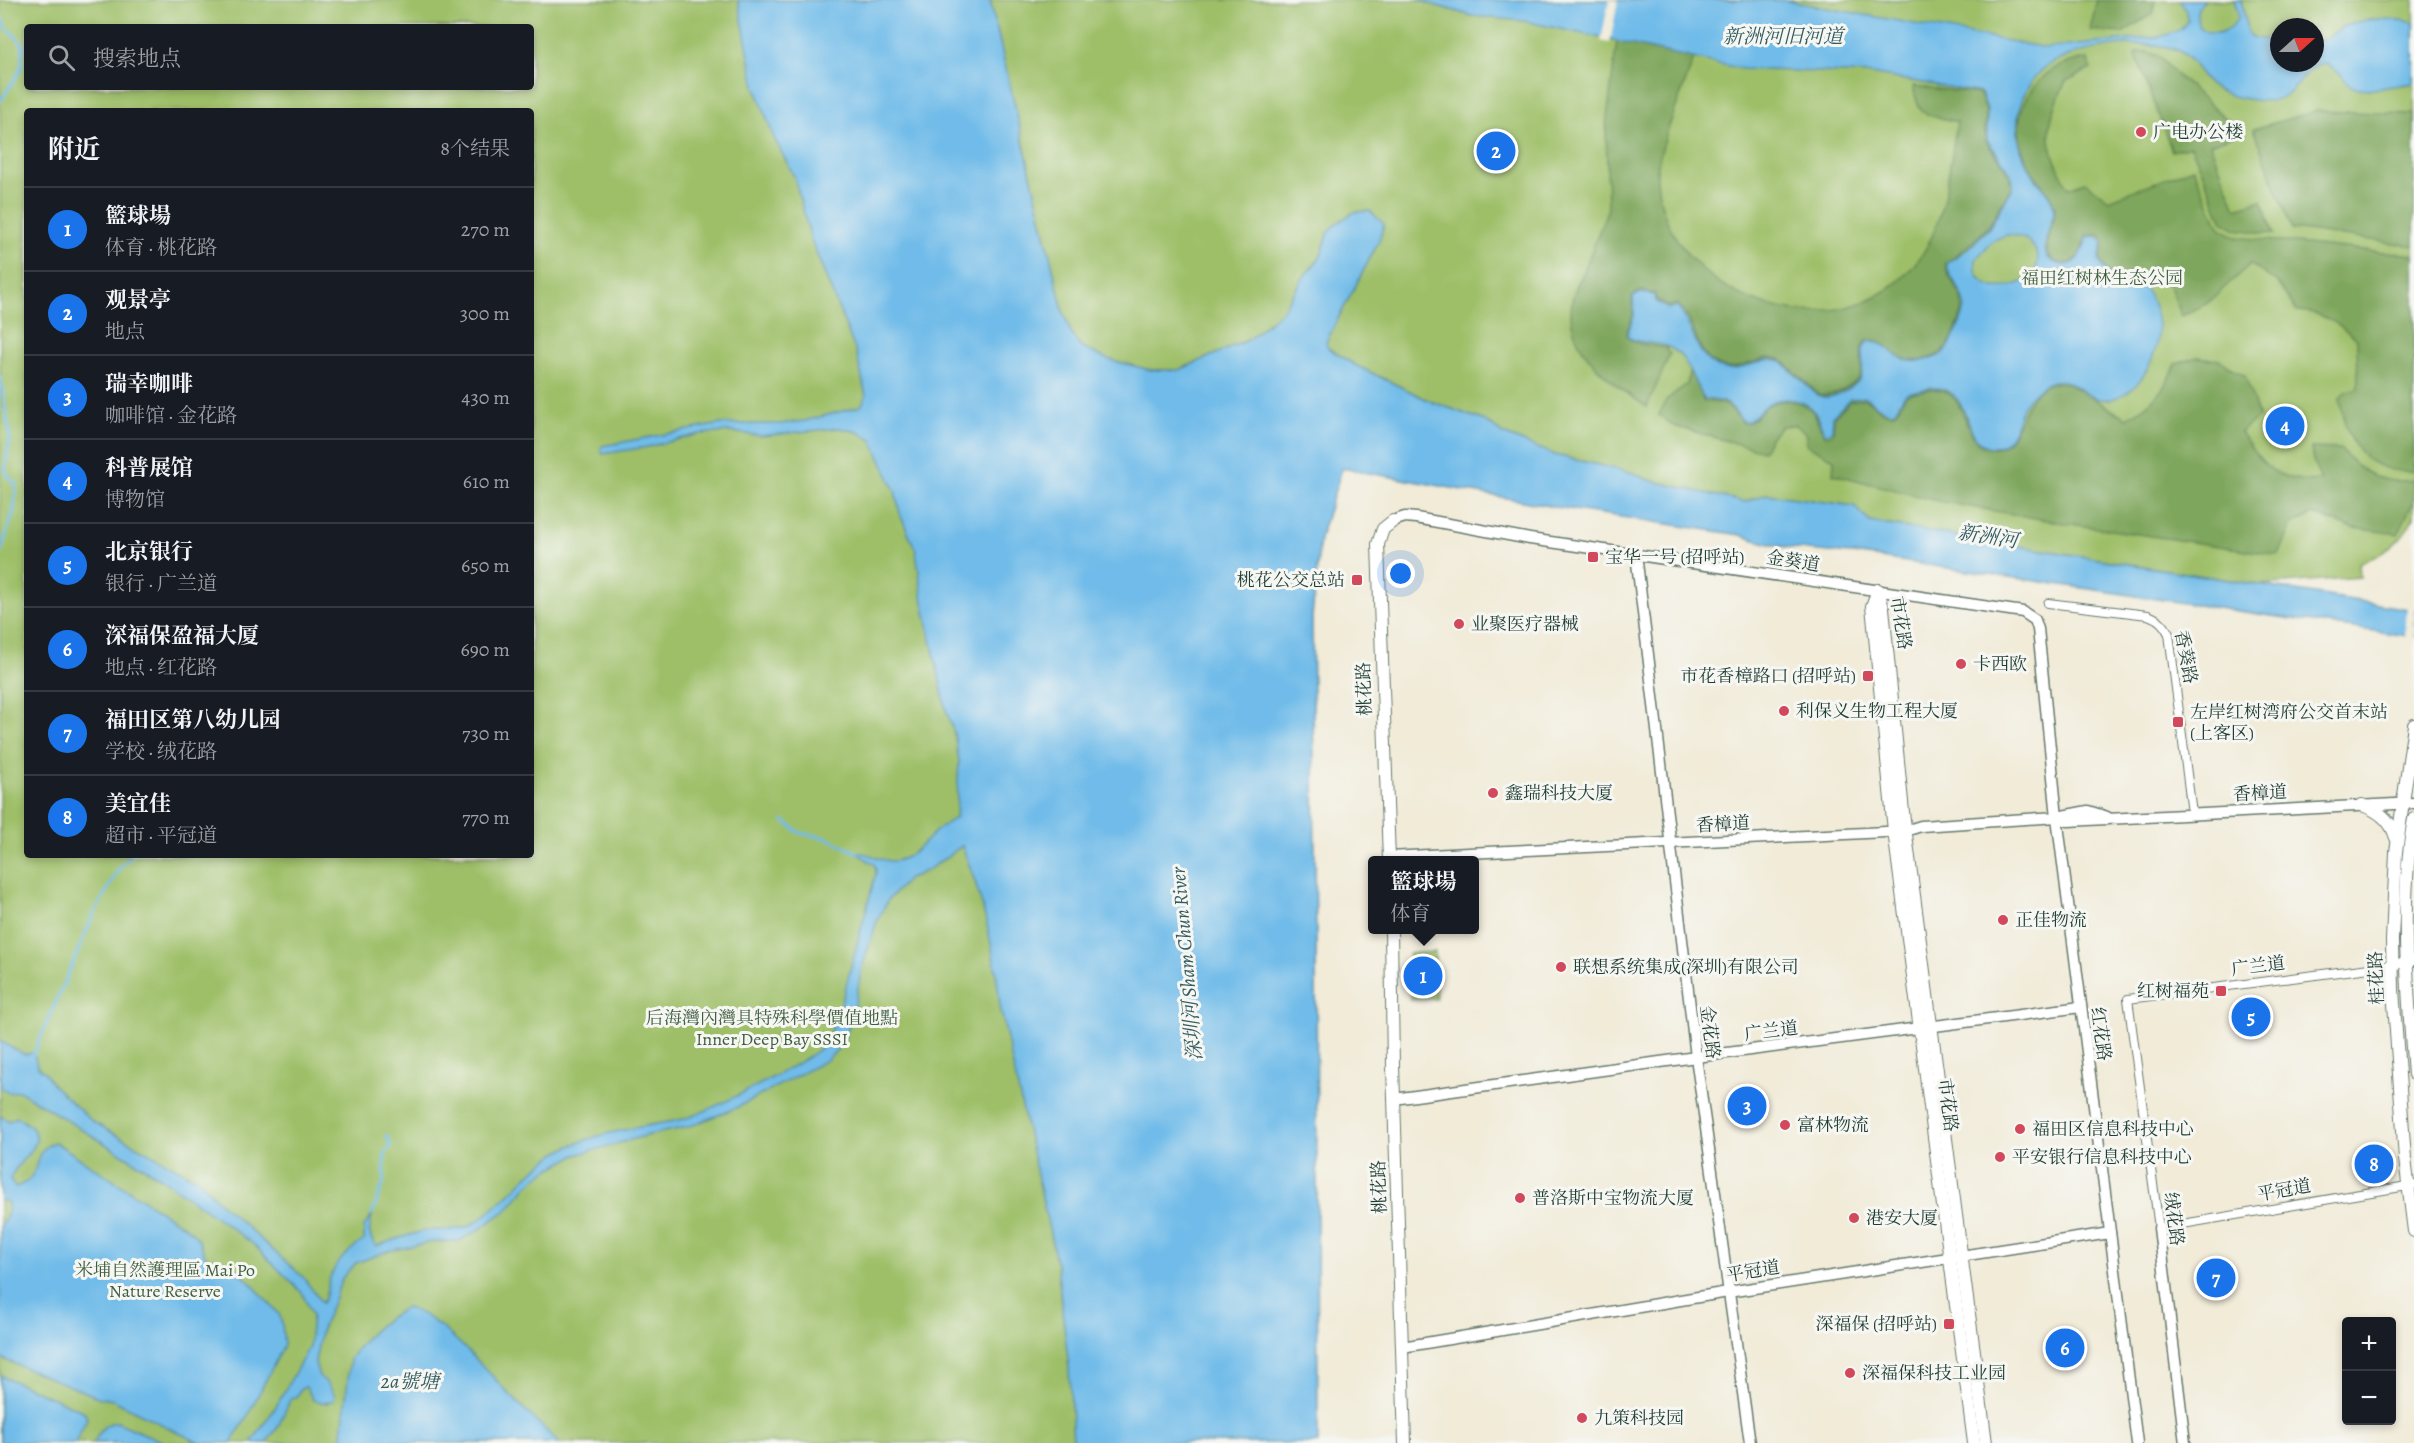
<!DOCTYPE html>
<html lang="zh">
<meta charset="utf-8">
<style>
:root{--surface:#171b24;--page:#242831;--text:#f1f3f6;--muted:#9ea1a6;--line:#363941;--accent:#1a73e8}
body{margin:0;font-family:Alegreya,"Noto Serif SC",serif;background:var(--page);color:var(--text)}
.controls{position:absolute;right:18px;bottom:18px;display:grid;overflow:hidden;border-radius:6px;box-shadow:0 3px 9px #0003}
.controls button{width:54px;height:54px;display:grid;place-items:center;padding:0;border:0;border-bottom:2px solid var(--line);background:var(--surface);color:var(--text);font:30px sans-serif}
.compass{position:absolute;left:2270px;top:18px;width:54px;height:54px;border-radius:50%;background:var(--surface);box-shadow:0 3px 9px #0003;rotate:69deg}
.you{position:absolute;left:1401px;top:574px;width:21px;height:21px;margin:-15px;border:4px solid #fff;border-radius:50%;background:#1a73e8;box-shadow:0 0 0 9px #1a73e833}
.badge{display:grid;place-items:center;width:39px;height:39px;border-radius:50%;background:var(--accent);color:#fff;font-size:20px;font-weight:700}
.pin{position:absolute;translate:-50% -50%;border:3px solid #fff;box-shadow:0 2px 6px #0006}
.popup{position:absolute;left:1368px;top:856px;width:111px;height:78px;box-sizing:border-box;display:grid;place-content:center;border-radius:6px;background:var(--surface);filter:drop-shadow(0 2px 4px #0005);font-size:20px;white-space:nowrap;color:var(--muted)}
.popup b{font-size:22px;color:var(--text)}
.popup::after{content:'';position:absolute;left:50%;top:100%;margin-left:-12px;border:12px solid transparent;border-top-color:var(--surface)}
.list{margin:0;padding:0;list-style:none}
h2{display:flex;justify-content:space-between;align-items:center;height:78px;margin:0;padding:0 24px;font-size:26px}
h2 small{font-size:20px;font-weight:400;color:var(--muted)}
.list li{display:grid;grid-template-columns:39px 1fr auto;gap:18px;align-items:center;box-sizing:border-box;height:84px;padding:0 24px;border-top:2px solid var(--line)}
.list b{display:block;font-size:22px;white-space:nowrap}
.list p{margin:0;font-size:20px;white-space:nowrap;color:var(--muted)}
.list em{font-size:20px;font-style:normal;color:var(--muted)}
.icon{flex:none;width:33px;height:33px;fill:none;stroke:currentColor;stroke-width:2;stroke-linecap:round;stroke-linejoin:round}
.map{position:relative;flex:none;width:2414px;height:1443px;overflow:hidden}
.search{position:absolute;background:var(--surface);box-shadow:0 3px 9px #0003;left:24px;top:24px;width:510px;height:66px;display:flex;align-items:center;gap:15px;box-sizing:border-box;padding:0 21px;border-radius:6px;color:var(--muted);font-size:22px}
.panel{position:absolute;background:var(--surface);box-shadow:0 3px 9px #0003;left:24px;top:108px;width:510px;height:750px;border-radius:6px}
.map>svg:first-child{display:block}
.green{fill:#9ebf68;stroke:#5e7e4e;stroke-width:1.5;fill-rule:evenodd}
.forest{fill:#7ea65c;stroke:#4e7248;stroke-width:1.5}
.water{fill:#70bbe9;stroke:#487c8e;stroke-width:1.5;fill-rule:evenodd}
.pier{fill:#f1ebd8}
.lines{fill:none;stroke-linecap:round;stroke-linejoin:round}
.stream{stroke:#70bbe9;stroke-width:3}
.minor-casing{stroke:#687a6d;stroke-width:10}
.tertiary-casing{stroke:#687a6d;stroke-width:13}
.secondary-casing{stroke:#687a6d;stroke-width:14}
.minor{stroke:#fff;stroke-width:8}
.tertiary{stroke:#fff;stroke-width:10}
.secondary{stroke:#fff;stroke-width:12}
.poi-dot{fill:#d1495b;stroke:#f6f6f2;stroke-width:2}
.labels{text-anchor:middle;stroke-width:6;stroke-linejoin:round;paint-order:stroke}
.poi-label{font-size:18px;fill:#1f3d34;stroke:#f6f6f2;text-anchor:start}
.park-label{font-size:18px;fill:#3f5e41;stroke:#f6f6f2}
.street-label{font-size:18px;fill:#1f3d34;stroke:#f6f6f2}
.water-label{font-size:20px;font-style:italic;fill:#335c61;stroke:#f6f6f2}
</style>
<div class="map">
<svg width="2414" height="1443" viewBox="0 0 2414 1443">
<rect width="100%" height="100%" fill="#f6f6f2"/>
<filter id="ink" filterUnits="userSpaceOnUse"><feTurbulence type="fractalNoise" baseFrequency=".0167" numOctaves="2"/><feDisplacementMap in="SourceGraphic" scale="12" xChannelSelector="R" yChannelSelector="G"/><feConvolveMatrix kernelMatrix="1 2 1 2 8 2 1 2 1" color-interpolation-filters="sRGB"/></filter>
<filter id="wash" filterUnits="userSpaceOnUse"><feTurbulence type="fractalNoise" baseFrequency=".008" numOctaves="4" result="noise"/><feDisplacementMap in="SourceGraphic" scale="24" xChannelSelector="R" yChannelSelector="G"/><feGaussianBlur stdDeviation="1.35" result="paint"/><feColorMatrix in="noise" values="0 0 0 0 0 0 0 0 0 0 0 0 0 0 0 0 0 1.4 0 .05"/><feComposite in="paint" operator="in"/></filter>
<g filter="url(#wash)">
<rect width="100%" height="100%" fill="#f1ebd8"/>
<!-- green -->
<g class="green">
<path d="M0 0H824L1156 1443H0ZM27 27H531V87H27ZM27 111H531V855H27Z"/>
<path d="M990 0H1417L1472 16 1525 0H2414V517C2400 544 2387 553 2359 563L2360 577 2260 585 1870 522 1853 506 1767 494 1744 502 1648 480 1633 473 1555 455 1503 434 1485 421 1430 401 1355 365 1328 348 1326 343 1330 334 1379 241 1384 225 1370 211 1329 232 1320 258 1306 274 1282 311 1248 340 1179 370H1150L1107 359 1080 347 1071 333 1063 311ZM2279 27H2315V63H2279Z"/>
<path d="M1435 952 1436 999 1410 1000 1409 953Z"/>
</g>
<!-- forest -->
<g class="forest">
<path d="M2097 0H2155L2152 14 2122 33 2090 30Z"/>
<path d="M1617 41 1694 58C1685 86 1655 154 1657 179 1666 302 1842 361 1918 260 1946 224 1949 166 1957 122 1928 114 1919 120 1913 86L1980 94 1986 111 1985 140 2006 168 2010 177 2011 188 1988 227 1967 247 1946 263C1945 278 1963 289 1963 305 1963 316 1957 326 1953 336 1943 359 1916 368 1895 354 1884 346 1882 339 1867 340 1851 354 1878 375 1841 391 1833 395 1826 397 1818 394L1782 360C1763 352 1746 370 1727 368 1698 364 1698 335 1686 314 1684 311 1679 307 1676 304L1668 307 1657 300 1655 294 1641 291 1632 296 1633 316 1626 334C1631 346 1654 345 1667 348L1666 350 1670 354 1647 407C1602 378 1546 333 1583 274L1608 208 1606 126Z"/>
<path d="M2147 52 2158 56 2182 80 2231 123 2235 135 2210 144 2236 208 2262 200 2274 234 2235 229 2223 221 2191 146 2172 151 2135 53Z"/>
<path d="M2088 59 2091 69 2066 81C2044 128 2044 141 2068 188L2085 182 2109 200 2193 168 2220 228 2236 237 2414 255V471C2365 474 2345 443 2340 398L2347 391 2358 388 2357 339C2339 324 2320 311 2297 311L2277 283 2250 264 2208 303 2182 316 2170 287 2153 266 2137 280C2118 280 2108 278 2100 259 2102 247 2111 229 2087 236 2081 247 2080 266 2062 263 2032 260 2057 221 2055 208 2052 194 2040 184 2033 173 2016 144 2012 114 2034 87 2050 68 2063 61 2088 59Z"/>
<path d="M2316 111 2414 114V246L2292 229 2253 129Z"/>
<path d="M2197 357 2220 360 2245 376 2259 417 2240 432C2261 465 2278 484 2321 480L2313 461 2311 448 2340 449C2362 473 2380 485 2414 480V500L2398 534 2353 528 2312 514 2292 525 2279 555 2064 523 1937 501 1833 474 1834 459 1807 445 1806 434 1795 425 1781 426 1770 438 1763 451 1674 426 1659 415 1666 400 1687 384 1690 371 1704 401C1729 404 1728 402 1742 423 1755 423 1756 415 1764 408 1777 397 1801 399 1812 411 1818 419 1820 429 1826 436L1831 435 1833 431 1834 417 1850 401 1865 399C1875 403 1887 422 1897 410 1902 405 1902 398 1907 394 1918 392 1933 387 1944 391 1971 401 1963 452 1996 448 2025 445 2019 371 2069 384L2126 418C2150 407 2166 389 2176 364Z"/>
</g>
<!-- water -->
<g class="water">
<path d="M738 0H990L1063 311 1071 333 1080 347 1107 359 1150 370H1179L1248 340 1282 311 1306 274 1320 258 1329 232 1337 223 1354 212 1370 211 1384 224 1379 241 1330 334 1326 343 1328 348 1355 365 1430 401 1485 421 1503 434 1555 455 1633 473 1648 480 1744 502 1767 494 1854 506 1870 522 2414 610V637L1853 554C1816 551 1776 549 1741 535L1555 507 1342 468 1320 538 1312 617 1316 936 1318 1443H1073L1069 1369 1057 1265 1000 1007C995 951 983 898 962 846L928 870 908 879 888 900 877 921 862 967 853 1015 842 1045 827 1060 736 1108 688 1127 645 1136 576 1155 546 1171 528 1185 508 1209 477 1231 459 1241 433 1242 388 1251 356 1263 343 1277 321 1332 315 1362 319 1376C326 1381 331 1387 335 1396L334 1400 326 1403 313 1400 306 1387 301 1389 296 1397 291 1398 278 1427 266 1443H251L275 1408 309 1347 312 1315 302 1293 253 1244 216 1217 158 1176 19 1091 8 1093 1 1088 0 1041 24 1054 34 1053 37 1066 45 1073 52 1084 93 1122 200 1181 220 1203 303 1277 322 1303C327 1296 327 1288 329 1280 335 1262 349 1250 364 1240V1227L373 1213C369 1226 367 1235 376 1246 391 1241 407 1235 424 1231 438 1229 460 1232 473 1224 508 1202 530 1165 568 1147 602 1131 643 1127 679 1120 701 1116 807 1062 821 1047 829 1037 833 1026 838 1015L876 873 875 865 855 852C868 852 881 861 893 861 912 860 923 842 936 831 942 826 949 822 956 817L959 761 954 733 946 710 923 602 916 551 900 514 895 491 872 440 858 432 839 428 761 436 730 432 700 434 648 447 603 454 601 449 602 446 720 424H780L804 421 861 406 866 396 856 352 811 240 794 176 774 138 755 86Z"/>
<path d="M1417 0H1783L2047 48 2159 37C2171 33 2181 32 2188 21L2185 9 2180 0H2204C2195 8 2196 16 2199 27 2214 39 2231 32 2239 16L2234 0H2241C2250 33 2238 40 2279 40V63H2315V41C2326 41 2331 35 2340 29 2360 17 2392 17 2414 23V83L2373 89 2355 88 2347 84 2341 74 2325 63C2299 67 2296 103 2267 101 2249 100 2221 97 2208 83 2198 72 2191 57 2177 50 2147 37 2066 48 2042 70 2012 99 2011 139 2032 174 2039 184 2052 195 2054 208 2056 223 2030 256 2059 264 2080 270 2081 249 2088 237L2096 236 2102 240 2103 243 2099 259C2106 279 2117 282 2137 281 2150 292 2156 309 2158 325 2160 356 2137 403 2100 399 2078 397 2071 369 2042 386 2035 391 2025 401 2021 410 2015 424 2013 447 1993 447 1959 447 1976 379 1925 389 1901 394 1907 391 1895 411 1883 415 1876 403 1865 397L1850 399 1833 416 1832 430 1826 434C1820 427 1819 417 1813 410 1801 397 1778 396 1765 406 1756 412 1755 422 1743 422 1727 401 1732 403 1705 399 1690 382 1691 355 1666 346 1654 342 1640 344 1629 338L1627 334 1634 316 1633 296 1641 293 1654 295 1656 301 1668 309 1676 306C1696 324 1693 365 1726 369 1745 372 1763 354 1781 361L1817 395C1826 399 1832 397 1841 393 1879 376 1852 359 1868 341 1893 340 1894 370 1930 359 1942 356 1948 351 1953 339 1957 329 1965 316 1965 305 1964 289 1947 278 1947 263L1968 249 1989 228 2012 189V177L2007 167 1987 140V110L1981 93 1870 74 1742 69 1524 21 1472 16ZM2006 235C2017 235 2028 237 2034 248 2056 286 1969 308 1976 259L1992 241Z"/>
<path d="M0 1116 9 1121 17 1117C59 1141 22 1151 10 1179L15 1187C47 1177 27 1152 55 1142L191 1231 198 1239 206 1257 230 1264 249 1281 279 1314 282 1323 284 1345 246 1419 231 1443H199L113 1400 100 1398 0 1358V1227C6 1218 11 1211 7 1201H0Z"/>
<path d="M406 1308C433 1312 477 1360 496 1380 516 1402 538 1422 559 1443H341L350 1360C360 1340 385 1318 406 1308Z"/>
<path d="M0 1375 85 1412 87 1419 75 1443H0Z"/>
<path d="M117 1422 166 1443H94C100 1431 103 1423 117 1422Z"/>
</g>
<!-- pier -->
<g class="pier">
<path d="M1609 0H1618L1610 43 1601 41Z"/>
<path d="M2407 606 2414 607V640L2405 638Z"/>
</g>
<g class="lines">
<!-- stream -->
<g class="stream">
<path d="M0 14 4 25 23 44 21 69 0 102"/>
<path d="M0 377 10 436 5 472 16 485 14 510 0 554"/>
<path d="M784 821 800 833 827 838 858 853"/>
<path d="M33 1055 93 916 118 870 132 855"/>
<path d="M372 1214 384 1181 385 1153 391 1145 386 1135"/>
</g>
</g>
</g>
<g filter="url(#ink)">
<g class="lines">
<defs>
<g id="minor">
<path d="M2048 603 2148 615C2159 619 2164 624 2169 634L2192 813"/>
<path d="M2393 965 2128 999 2159 1228 2413 1185"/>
</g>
<g id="tertiary">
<path d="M1393 521 1405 517 1416 518 1530 539 2023 612 2035 620 2038 629 2057 817 2137 1443"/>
<path d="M1636 554 1696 1057 1750 1443"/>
<path d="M2057 817 2068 821 2414 803"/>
<path d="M1389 857 1905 831 1921 826 2057 817 2088 811 2107 817"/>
<path d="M2393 965 2414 960"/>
<path d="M1394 1099 1696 1057 2081 1007"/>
<path d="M2159 1228 2185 1443"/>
<path d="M1402 1347 1728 1292 2110 1233"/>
</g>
<g id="secondary">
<path d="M1878 590 1872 606 1894 831 1974 1443"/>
<path d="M1878 590 1883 608 1903 812 1986 1443"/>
<path d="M2414 725 2396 852 2392 940 2393 989 2405 1159 2414 1231"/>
<path d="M2362 805C2379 811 2391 820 2396 838"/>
<path d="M2414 819C2399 898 2408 993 2414 1074"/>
<path d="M1389 860 1378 544 1383 529 1393 521"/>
<path d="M1391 930 1393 1066 1405 1443"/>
</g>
</defs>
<!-- minor casing -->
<use href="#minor" class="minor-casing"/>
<!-- tertiary casing -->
<use href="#tertiary" class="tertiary-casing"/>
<!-- secondary casing -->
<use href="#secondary" class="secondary-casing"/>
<!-- minor -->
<use href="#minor" class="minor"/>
<!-- tertiary -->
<use href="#tertiary" class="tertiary"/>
<!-- secondary -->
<use href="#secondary" class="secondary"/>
</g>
</g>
<!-- markers -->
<g class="poi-dot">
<circle cx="2141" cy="132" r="6"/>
<rect x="1587" y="551" width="12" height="12" rx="3"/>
<rect x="1351" y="574" width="12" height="12" rx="3"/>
<circle cx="1459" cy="624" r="6"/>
<circle cx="1961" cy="664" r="6"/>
<rect x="1862" y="670" width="12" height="12" rx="3"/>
<circle cx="1784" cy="711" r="6"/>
<rect x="2172" y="716" width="12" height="12" rx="3"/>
<circle cx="1493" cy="793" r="6"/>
<circle cx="2003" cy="920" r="6"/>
<circle cx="1561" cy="967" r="6"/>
<rect x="2215" y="985" width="12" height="12" rx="3"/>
<circle cx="1785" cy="1125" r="6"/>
<circle cx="2020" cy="1129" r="6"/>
<circle cx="2000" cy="1157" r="6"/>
<circle cx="1520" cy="1198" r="6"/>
<circle cx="1854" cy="1218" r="6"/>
<rect x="1943" y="1318" width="12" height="12" rx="3"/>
<circle cx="1850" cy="1373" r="6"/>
<circle cx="1582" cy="1418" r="6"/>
</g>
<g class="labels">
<!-- poi labels -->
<g class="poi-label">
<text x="2153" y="138">广电办公楼</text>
<text x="1605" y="563">宝华一号 (招呼站)</text>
<text x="1345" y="586" text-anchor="end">桃花公交总站</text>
<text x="1471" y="630">业聚医疗器械</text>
<text x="1973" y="670">卡西欧</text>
<text x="1856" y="682" text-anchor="end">市花香樟路口 (招呼站)</text>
<text x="1796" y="717">利保义生物工程大厦</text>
<text x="2190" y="718">左岸红树湾府公交首末站<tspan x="2190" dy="21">(上客区)</tspan></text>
<text x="1505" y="799">鑫瑞科技大厦</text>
<text x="2015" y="926">正佳物流</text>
<text x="1573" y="973">联想系统集成(深圳)有限公司</text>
<text x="2209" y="997" text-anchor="end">红树福苑</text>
<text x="1797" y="1131">富林物流</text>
<text x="2032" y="1135">福田区信息科技中心</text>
<text x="2012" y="1163">平安银行信息科技中心</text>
<text x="1532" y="1204">普洛斯中宝物流大厦</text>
<text x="1866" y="1224">港安大厦</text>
<text x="1937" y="1330" text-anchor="end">深福保 (招呼站)</text>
<text x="1862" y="1379">深福保科技工业园</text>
<text x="1594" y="1424">九策科技园</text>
</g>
<!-- park labels -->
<g class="park-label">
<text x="2102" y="284">福田红树林生态公园</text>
<text x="772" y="1024">后海灣內灣具特殊科學價值地點<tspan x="772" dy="21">Inner Deep Bay SSSI</tspan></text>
<text x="165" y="1276">米埔自然護理區 Mai Po<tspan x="165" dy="21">Nature Reserve</tspan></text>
</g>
<!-- street labels -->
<g class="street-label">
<text transform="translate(1793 561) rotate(9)" y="6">金葵道</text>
<text transform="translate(1901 623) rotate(81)" y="6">市花路</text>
<text transform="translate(2186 657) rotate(79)" y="6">香葵路</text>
<text transform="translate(1364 689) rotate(-92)" y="6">桃花路</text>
<text transform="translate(2260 793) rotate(-3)" y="6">香樟道</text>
<text transform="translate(1723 824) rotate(-3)" y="6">香樟道</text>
<text transform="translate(2258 966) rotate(-7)" y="6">广兰道</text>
<text transform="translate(2376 978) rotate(-92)" y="6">桂花路</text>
<text transform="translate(1771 1031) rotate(-7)" y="6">广兰道</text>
<text transform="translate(1710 1032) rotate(83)" y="6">金花路</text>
<text transform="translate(2101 1034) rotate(82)" y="6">红花路</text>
<text transform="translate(1948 1105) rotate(83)" y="6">市花路</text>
<text transform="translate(1379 1187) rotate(-92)" y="6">桃花路</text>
<text transform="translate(2284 1190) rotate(-10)" y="6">平冠道</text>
<text transform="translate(2174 1219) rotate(83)" y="6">绒花路</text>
<text transform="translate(1753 1271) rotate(-9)" y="6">平冠道</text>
</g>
<!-- water labels -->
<g class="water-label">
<text x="1783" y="43">新洲河旧河道</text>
<text transform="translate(1988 536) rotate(9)" y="7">新洲河</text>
<text transform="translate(1186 964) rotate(-95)" y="7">深圳河 Sham Chun River</text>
<text x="410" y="1388">2a號塘</text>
</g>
</g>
</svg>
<div class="controls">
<button>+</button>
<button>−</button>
</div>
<svg class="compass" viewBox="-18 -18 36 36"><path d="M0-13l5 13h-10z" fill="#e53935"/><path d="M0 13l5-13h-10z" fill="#9ea1a6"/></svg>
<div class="you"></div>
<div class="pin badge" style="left:1423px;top:976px">1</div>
<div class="popup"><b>籃球場</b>体育</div>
<div class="pin badge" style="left:1496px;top:151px">2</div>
<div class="pin badge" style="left:1747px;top:1106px">3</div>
<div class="pin badge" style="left:2285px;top:426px">4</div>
<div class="pin badge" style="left:2251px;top:1017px">5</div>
<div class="pin badge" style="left:2065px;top:1348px">6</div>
<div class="pin badge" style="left:2216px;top:1278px">7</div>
<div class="pin badge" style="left:2374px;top:1164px">8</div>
<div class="search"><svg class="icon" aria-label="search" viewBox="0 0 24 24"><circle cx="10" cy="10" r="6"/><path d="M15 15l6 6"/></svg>搜索地点</div>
<section class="panel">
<h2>附近<small>8个结果</small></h2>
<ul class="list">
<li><span class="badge">1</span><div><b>籃球場</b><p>体育 · 桃花路</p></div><em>270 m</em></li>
<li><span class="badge">2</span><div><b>观景亭</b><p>地点</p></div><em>300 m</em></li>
<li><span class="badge">3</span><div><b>瑞幸咖啡</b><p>咖啡馆 · 金花路</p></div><em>430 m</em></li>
<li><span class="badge">4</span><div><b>科普展馆</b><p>博物馆</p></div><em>610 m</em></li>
<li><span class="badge">5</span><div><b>北京银行</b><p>银行 · 广兰道</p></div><em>650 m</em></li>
<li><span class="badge">6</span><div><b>深福保盈福大厦</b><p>地点 · 红花路</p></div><em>690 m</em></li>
<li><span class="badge">7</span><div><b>福田区第八幼儿园</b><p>学校 · 绒花路</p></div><em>730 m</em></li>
<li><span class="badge">8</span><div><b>美宜佳</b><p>超市 · 平冠道</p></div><em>770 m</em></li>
</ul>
</section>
</div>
